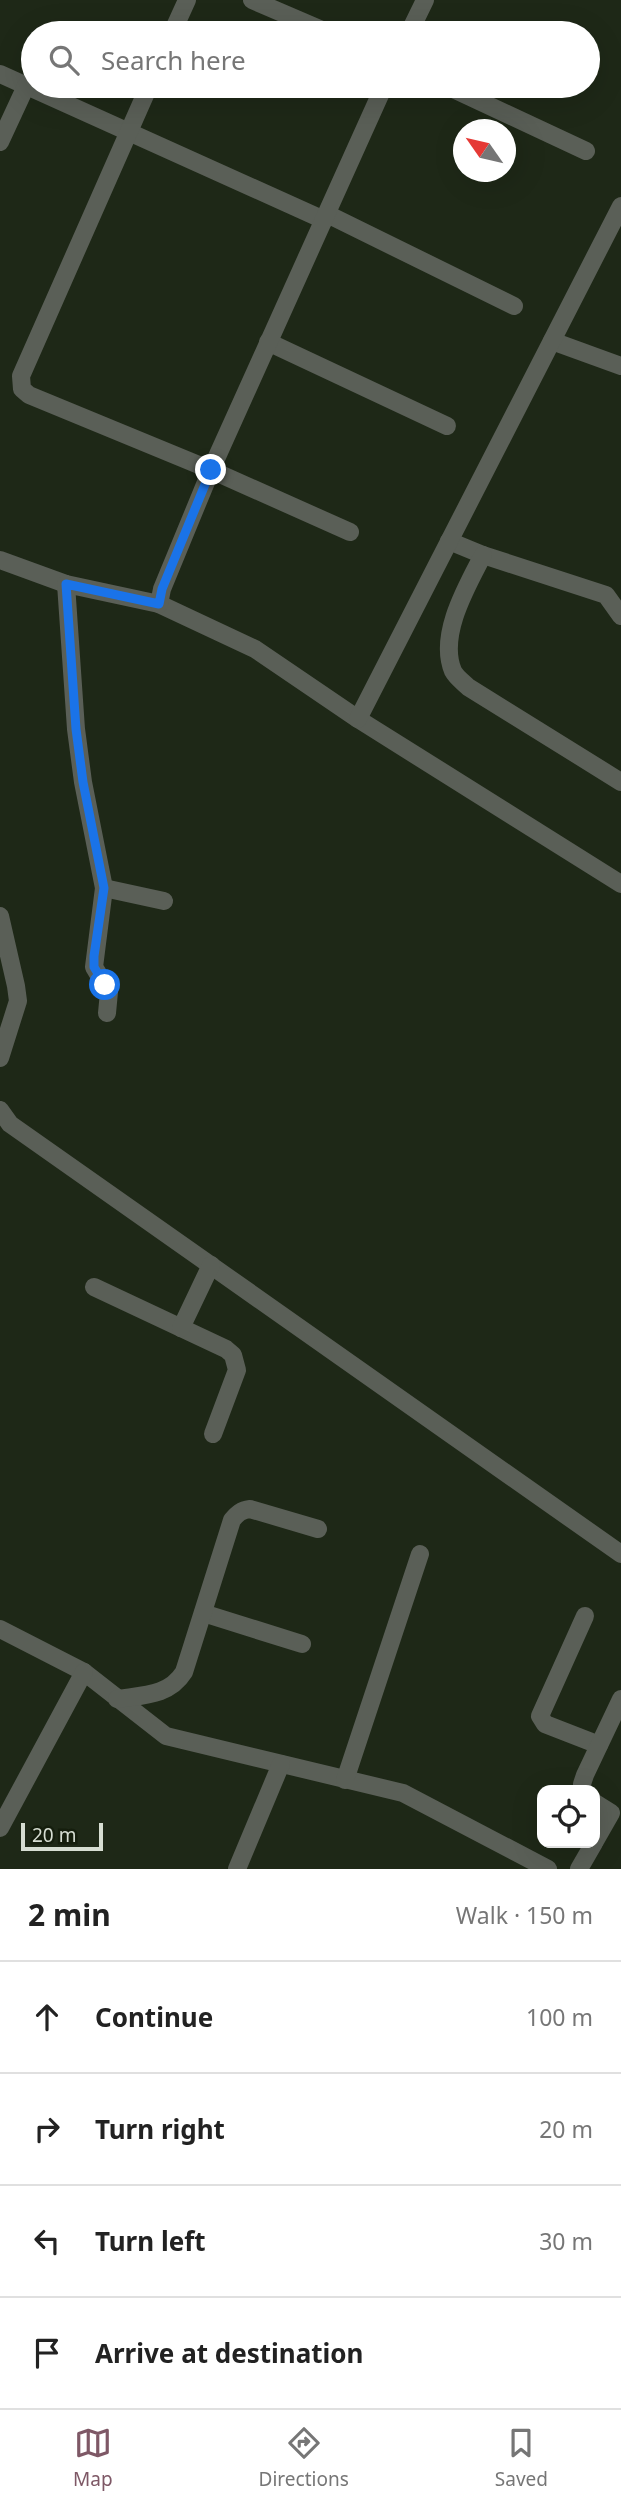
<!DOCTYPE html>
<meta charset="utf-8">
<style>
:root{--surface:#fff;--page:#f2f2f2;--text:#222;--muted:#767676;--line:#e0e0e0;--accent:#7e5866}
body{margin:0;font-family:"Noto Sans",sans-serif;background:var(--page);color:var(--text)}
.controls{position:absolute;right:21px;bottom:21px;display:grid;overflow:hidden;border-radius:14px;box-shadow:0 7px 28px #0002}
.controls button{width:63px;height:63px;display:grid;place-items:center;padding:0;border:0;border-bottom:2px solid var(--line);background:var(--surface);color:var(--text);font:35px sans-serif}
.compass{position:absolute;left:453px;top:119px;width:63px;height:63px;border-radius:50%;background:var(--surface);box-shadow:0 7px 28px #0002;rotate:304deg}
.scale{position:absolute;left:21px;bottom:18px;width:82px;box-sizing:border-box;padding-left:7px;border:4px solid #d6ddd2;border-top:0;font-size:19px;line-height:24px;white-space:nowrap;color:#d6ddd2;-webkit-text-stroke:5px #151e0d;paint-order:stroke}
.stop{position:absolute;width:21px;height:21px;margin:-16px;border:5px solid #1a73e8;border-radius:50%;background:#fff}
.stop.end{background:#1a73e8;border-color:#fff;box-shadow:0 2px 7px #0008}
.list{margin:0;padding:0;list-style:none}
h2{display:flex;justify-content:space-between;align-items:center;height:91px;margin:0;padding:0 28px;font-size:30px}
h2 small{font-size:23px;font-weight:400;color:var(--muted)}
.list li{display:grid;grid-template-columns:46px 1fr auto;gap:21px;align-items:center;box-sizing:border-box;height:112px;padding:0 28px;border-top:2px solid var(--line)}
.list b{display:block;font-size:26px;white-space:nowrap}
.list em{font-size:23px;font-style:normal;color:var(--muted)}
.icon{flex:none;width:38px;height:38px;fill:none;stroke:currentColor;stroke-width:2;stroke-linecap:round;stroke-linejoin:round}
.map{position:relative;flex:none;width:621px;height:1869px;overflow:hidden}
.search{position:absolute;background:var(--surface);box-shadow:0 7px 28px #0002;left:21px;right:21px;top:21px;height:77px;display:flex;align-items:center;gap:18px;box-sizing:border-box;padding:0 24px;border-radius:38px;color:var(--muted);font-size:26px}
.sheet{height:539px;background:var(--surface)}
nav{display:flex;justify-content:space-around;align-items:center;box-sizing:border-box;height:98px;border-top:2px solid var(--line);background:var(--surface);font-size:19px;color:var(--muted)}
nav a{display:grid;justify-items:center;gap:4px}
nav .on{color:var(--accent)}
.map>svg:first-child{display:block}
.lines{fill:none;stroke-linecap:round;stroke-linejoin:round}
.minor{stroke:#5a5f57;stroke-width:18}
.route{stroke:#1a73e8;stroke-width:9}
</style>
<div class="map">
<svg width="621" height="1869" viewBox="0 0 621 1869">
<rect width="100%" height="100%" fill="#1e2817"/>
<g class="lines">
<!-- minor -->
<g class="minor">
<path d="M252 0 329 33"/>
<path d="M172 33 187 0"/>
<path d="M409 33 425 0"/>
<path d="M0 74 324 220"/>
<path d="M149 86 21 376 22 389 29 395 211 470 350 532"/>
<path d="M447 86 586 151"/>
<path d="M0 142 26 86"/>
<path d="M327 214 514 306"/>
<path d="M552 341 621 366"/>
<path d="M268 342 447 426"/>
<path d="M449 541 483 555 606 595 621 616"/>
<path d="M483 555C467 586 438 635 453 671 456 677 463 682 468 687L621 782"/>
<path d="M0 560 66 584 159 604 255 649 358 719 621 884"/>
<path d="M66 584 76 729 83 782 104 888 94 967 109 992 107 1013"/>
<path d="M159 604 162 589 211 470 384 86"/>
<path d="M358 719 621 206"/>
<path d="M104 888 164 901"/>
<path d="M0 916 16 986 18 1001 0 1058"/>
<path d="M0 1110 10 1124 621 1554"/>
<path d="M94 1287 226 1349 233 1355 237 1370 213 1434"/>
<path d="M181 1328 211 1265"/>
<path d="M203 1613 302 1644"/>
<path d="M585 1616 540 1716 545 1724 599 1745"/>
<path d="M0 1629 84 1672 166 1736 403 1793 548 1869"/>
<path d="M117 1699C143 1695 169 1696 184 1672L232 1520C237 1514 241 1510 250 1509L318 1529"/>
<path d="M345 1780 420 1554"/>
<path d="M583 1790 582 1784 585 1775 621 1699"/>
<path d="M595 1803 611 1813 595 1841"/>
<path d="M0 1828 84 1672"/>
<path d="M237 1869 281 1764"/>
<path d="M579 1869 594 1843"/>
</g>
</g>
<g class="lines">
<!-- route -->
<path class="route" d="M105 985 94 967V956L104 888 83 782 76 729 66 584 159 604 162 589 211 470"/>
</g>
</svg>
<div class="controls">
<button><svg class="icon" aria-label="locate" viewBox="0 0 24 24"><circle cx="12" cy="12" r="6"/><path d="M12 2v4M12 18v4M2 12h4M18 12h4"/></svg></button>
</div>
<svg class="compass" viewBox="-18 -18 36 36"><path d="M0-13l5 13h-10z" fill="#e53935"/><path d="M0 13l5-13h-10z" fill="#767676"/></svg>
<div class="scale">20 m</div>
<div class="stop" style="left:105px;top:985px"></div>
<div class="stop end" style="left:211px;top:470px"></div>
<div class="search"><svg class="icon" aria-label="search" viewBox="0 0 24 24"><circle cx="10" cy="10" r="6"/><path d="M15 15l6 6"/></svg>Search here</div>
</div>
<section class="sheet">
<h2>2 min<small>Walk · 150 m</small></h2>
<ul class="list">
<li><svg class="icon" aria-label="ahead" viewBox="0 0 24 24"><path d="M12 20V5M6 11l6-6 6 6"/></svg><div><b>Continue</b></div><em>100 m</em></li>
<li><svg class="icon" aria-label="right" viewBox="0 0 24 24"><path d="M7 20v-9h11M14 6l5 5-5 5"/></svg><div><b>Turn right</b></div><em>20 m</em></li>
<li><svg class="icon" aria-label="left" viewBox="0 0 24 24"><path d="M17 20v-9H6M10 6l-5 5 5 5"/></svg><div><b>Turn left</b></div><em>30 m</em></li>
<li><svg class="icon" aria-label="arrive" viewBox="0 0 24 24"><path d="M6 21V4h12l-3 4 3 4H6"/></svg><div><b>Arrive at destination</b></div></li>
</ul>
</section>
<nav>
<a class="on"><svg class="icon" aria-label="map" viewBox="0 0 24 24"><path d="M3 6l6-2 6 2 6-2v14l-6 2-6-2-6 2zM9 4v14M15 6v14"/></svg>Map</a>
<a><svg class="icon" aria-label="directions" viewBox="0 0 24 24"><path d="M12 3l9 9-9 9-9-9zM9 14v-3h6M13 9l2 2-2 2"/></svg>Directions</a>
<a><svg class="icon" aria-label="saved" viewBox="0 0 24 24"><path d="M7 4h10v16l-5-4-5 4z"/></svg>Saved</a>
</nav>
